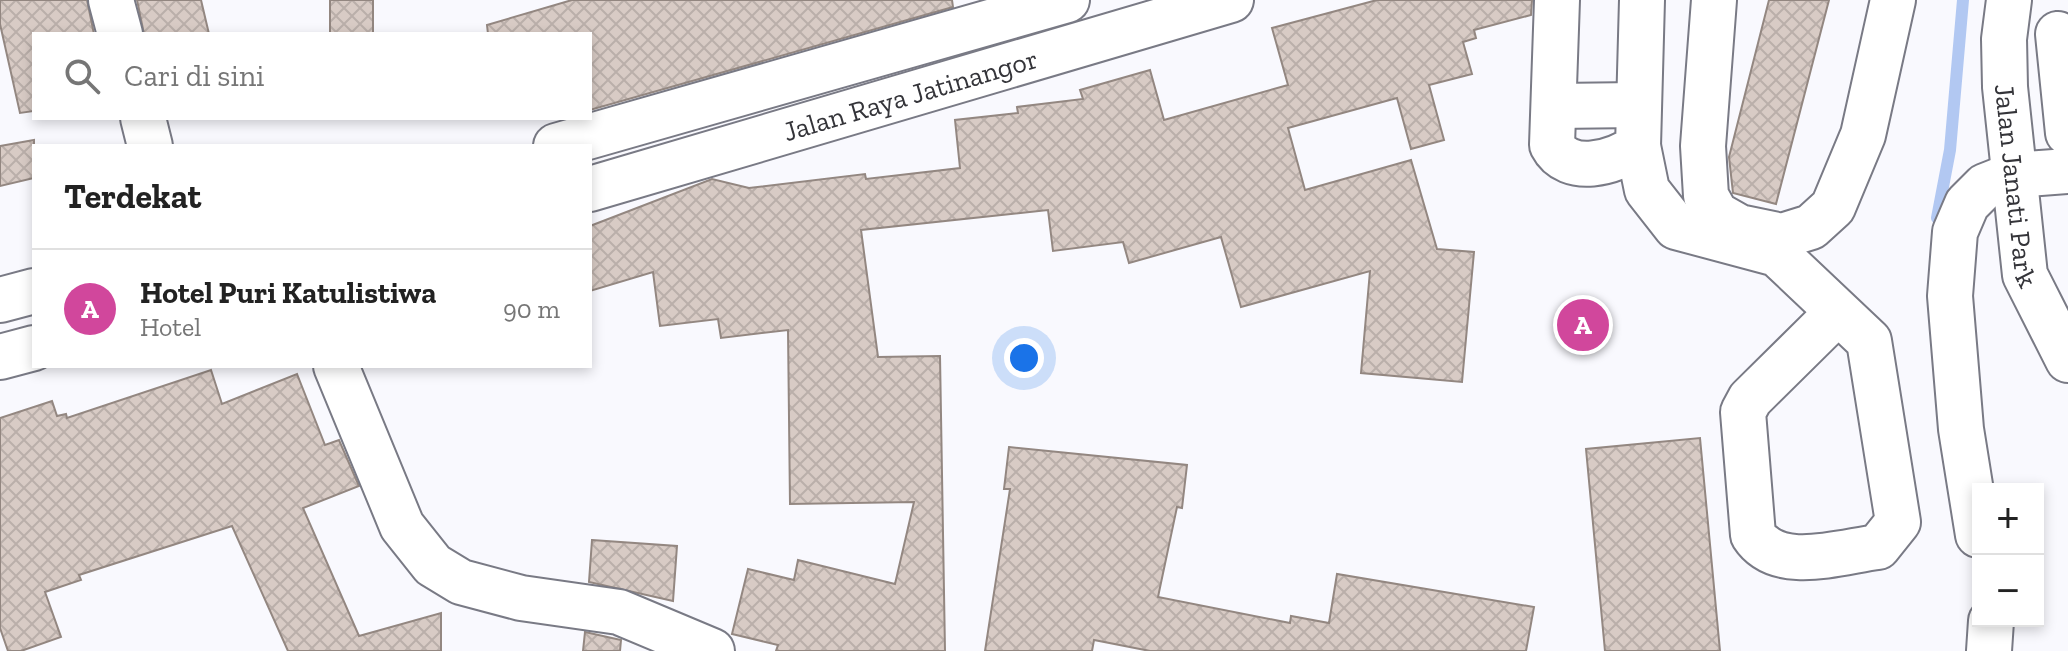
<!DOCTYPE html>
<html lang="id">
<meta charset="utf-8">
<style>
:root{--surface:#fff;--page:#f2f2f2;--text:#222;--muted:#767676;--line:#e0e0e0;--accent:#756130}
body{margin:0;font-family:"Zilla Slab",serif;background:var(--page);color:var(--text)}
.controls{position:absolute;right:24px;bottom:24px;display:grid;overflow:hidden;border-radius:0px;box-shadow:0 4px 12px #0003}
.controls button{width:72px;height:72px;display:grid;place-items:center;padding:0;border:0;border-bottom:2px solid var(--line);background:var(--surface);color:var(--text);font:40px sans-serif}
.you{position:absolute;left:1024px;top:358px;width:28px;height:28px;margin:-20px;border:6px solid #fff;border-radius:50%;background:#1a73e8;box-shadow:0 0 0 12px #1a73e833}
.badge{display:grid;place-items:center;width:52px;height:52px;border-radius:50%;background:var(--accent);color:#fff;font-size:26px;font-weight:700}
.pin{position:absolute;translate:-50% -50%;border:4px solid #fff;box-shadow:0 2px 8px #0006}
.list{margin:0;padding:0;list-style:none}
h2{display:flex;justify-content:space-between;align-items:center;height:104px;margin:0;padding:0 32px;font-size:34px}
h2 small{font-size:26px;font-weight:400;color:var(--muted)}
.list li{display:grid;grid-template-columns:52px 1fr auto;gap:24px;align-items:center;box-sizing:border-box;height:120px;padding:0 32px;border-top:2px solid var(--line)}
.list b{display:block;font-size:30px;white-space:nowrap}
.list p{margin:0;font-size:26px;white-space:nowrap;color:var(--muted)}
.list em{font-size:26px;font-style:normal;color:var(--muted)}
.icon{flex:none;width:44px;height:44px;fill:none;stroke:currentColor;stroke-width:2;stroke-linecap:round;stroke-linejoin:round}
.map{position:relative;flex:none;width:2068px;height:651px;overflow:hidden}
.search{position:absolute;background:var(--surface);box-shadow:0 4px 12px #0003;left:32px;top:32px;width:560px;height:88px;display:flex;align-items:center;gap:20px;box-sizing:border-box;padding:0 28px;border-radius:0px;color:var(--muted);font-size:30px}
.panel{position:absolute;background:var(--surface);box-shadow:0 4px 12px #0003;left:32px;top:144px;width:560px;height:224px;border-radius:0px}
.map>svg:first-child{display:block}
.lines{fill:none;stroke-linecap:round;stroke-linejoin:round}
.stream{stroke:#b2c8f2;stroke-width:12}
.building{fill:url(#building-cross-hatch);stroke:#938781;stroke-width:2}
.minor-casing{stroke:#797a85;stroke-width:48}
.highway-casing{stroke:#797a85;stroke-width:48}
.minor{stroke:#fff;stroke-width:44}
.highway{stroke:#fff;stroke-width:44}
.labels{text-anchor:middle;stroke-width:8;stroke-linejoin:round;paint-order:stroke}
.street-label{font-size:28px;fill:#343439;stroke:#f9f9fe}
</style>
<div class="map">
<svg width="2068" height="651" viewBox="0 0 2068 651">
<defs>
<pattern id="building-cross-hatch" width="8" height="8" patternUnits="userSpaceOnUse" patternTransform="scale(2)"><rect width="8" height="8" fill="#d8cbc5"/><path d="M0 0l8 8M0 8l8-8" fill="none" stroke="#baafaa"/></pattern>
</defs>
<rect width="100%" height="100%" fill="#f9f9fe"/>
<g class="lines">
<!-- stream -->
<path class="stream" d="M1937 218 1950 150 1963 0"/>
</g>
<!-- building -->
<g class="building">
<path d="M0 0H87L94 34H34V111L20 113 0 24Z"/>
<path d="M137 0H201L209 34H144Z"/>
<rect x="330" y="0" width="43" height="34"/>
<path d="M572 0H952L953 7 590 110V34H488L487 25Z"/>
<path d="M1377 0H1532L1531 15 1474 30 1476 38 1463 42 1472 74 1429 85 1444 140 1411 149 1397 98 1288 128 1305 190 1411 160 1437 249 1474 252 1462 382 1361 373 1370 271 1241 307 1221 237 1129 263 1123 242 1053 251 1048 210 861 230 878 357 940 356 945 651H776L778 645 732 634 748 569 794 580 798 560 895 584 914 502 790 504 788 330 721 338 718 319 660 326 653 272 590 291V226L712 179 749 188 865 174 866 179 960 168 955 120 1018 113 1017 107 1083 99 1080 90 1150 70 1164 120 1288 85 1272 28Z"/>
<path d="M1769 0H1829L1776 204 1733 193 1729 157Z"/>
<path d="M34 140V178L0 186V146Z"/>
<path d="M211 370 222 404 297 374 325 445 339 440 359 486 303 508 359 636 441 613V651H288L232 526 79 575 81 580 45 592 61 637 21 651H8L0 628V418L52 401 57 416 66 414 67 418Z"/>
<path d="M1700 438 1720 651H1605L1586 449Z"/>
<path d="M1009 447 1187 465 1182 508 1177 507 1158 597 1290 623 1291 616 1329 623 1337 574 1534 607 1526 651H1150L1094 640 1092 651H985L1010 489H1004Z"/>
<path d="M592 540 677 546 673 601 589 582Z"/>
<path d="M585 632 621 640 620 651H583Z"/>
</g>
<g class="lines">
<defs>
<g id="minor">
<path d="M111 0 120 34"/>
<path d="M1557 0 1552 145C1568 176 1615 163 1638 146L1642 0"/>
<path d="M1714 0 1703 146 1706 196 1716 214 1739 227 1782 236 1811 227 1833 207 1863 135 1893 0"/>
<path id="s1" d="M2009 0 2004 39 2005 87 2025 275 2068 360"/>
<path d="M2058 34 2068 133"/>
<path d="M1555 106 1638 105"/>
<path d="M143 118 150 146"/>
<path d="M1638 146 1647 190 1676 227 1777 254 1869 341 1898 522 1878 547C1839 552 1778 573 1753 535L1743 412 1750 399 1838 312"/>
<path d="M336 366 402 526 433 565 461 582 521 598 619 612 712 651"/>
<path d="M1978 535 1961 429 1950 296 1955 232 1967 204 1985 186 2013 175 2068 171"/>
<path d="M1989 651 1991 621"/>
</g>
<g id="highway">
<path d="M556 146 1067 0"/>
<path id="s2" d="M590 189 1231 0"/>
<path d="M0 300 34 291"/>
<path d="M0 357 34 348"/>
</g>
</defs>
<!-- minor casing -->
<use href="#minor" class="minor-casing"/>
<!-- highway casing -->
<use href="#highway" class="highway-casing"/>
<!-- minor -->
<use href="#minor" class="minor"/>
<!-- highway -->
<use href="#highway" class="highway"/>
</g>
<g class="labels">
<!-- street labels -->
<g class="street-label">
<text dy="10" stroke="none"><textPath href="#s2" startOffset="334">Jalan Raya Jatinangor</textPath></text>
<text dy="10" stroke="none"><textPath href="#s1" startOffset="186">Jalan Janati Park</textPath></text>
</g>
</g>
</svg>
<div class="controls">
<button>+</button>
<button>−</button>
</div>
<div class="you"></div>
<div class="pin badge" style="left:1583px;top:325px;background:#d1479c">A</div>
<div class="search"><svg class="icon" aria-label="search" viewBox="0 0 24 24"><circle cx="10" cy="10" r="6"/><path d="M15 15l6 6"/></svg>Cari di sini</div>
<section class="panel">
<h2>Terdekat<small></small></h2>
<ul class="list">
<li><span class="badge" style="background:#d1479c">A</span><div><b>Hotel Puri Katulistiwa</b><p>Hotel</p></div><em>90 m</em></li>
</ul>
</section>
</div>
